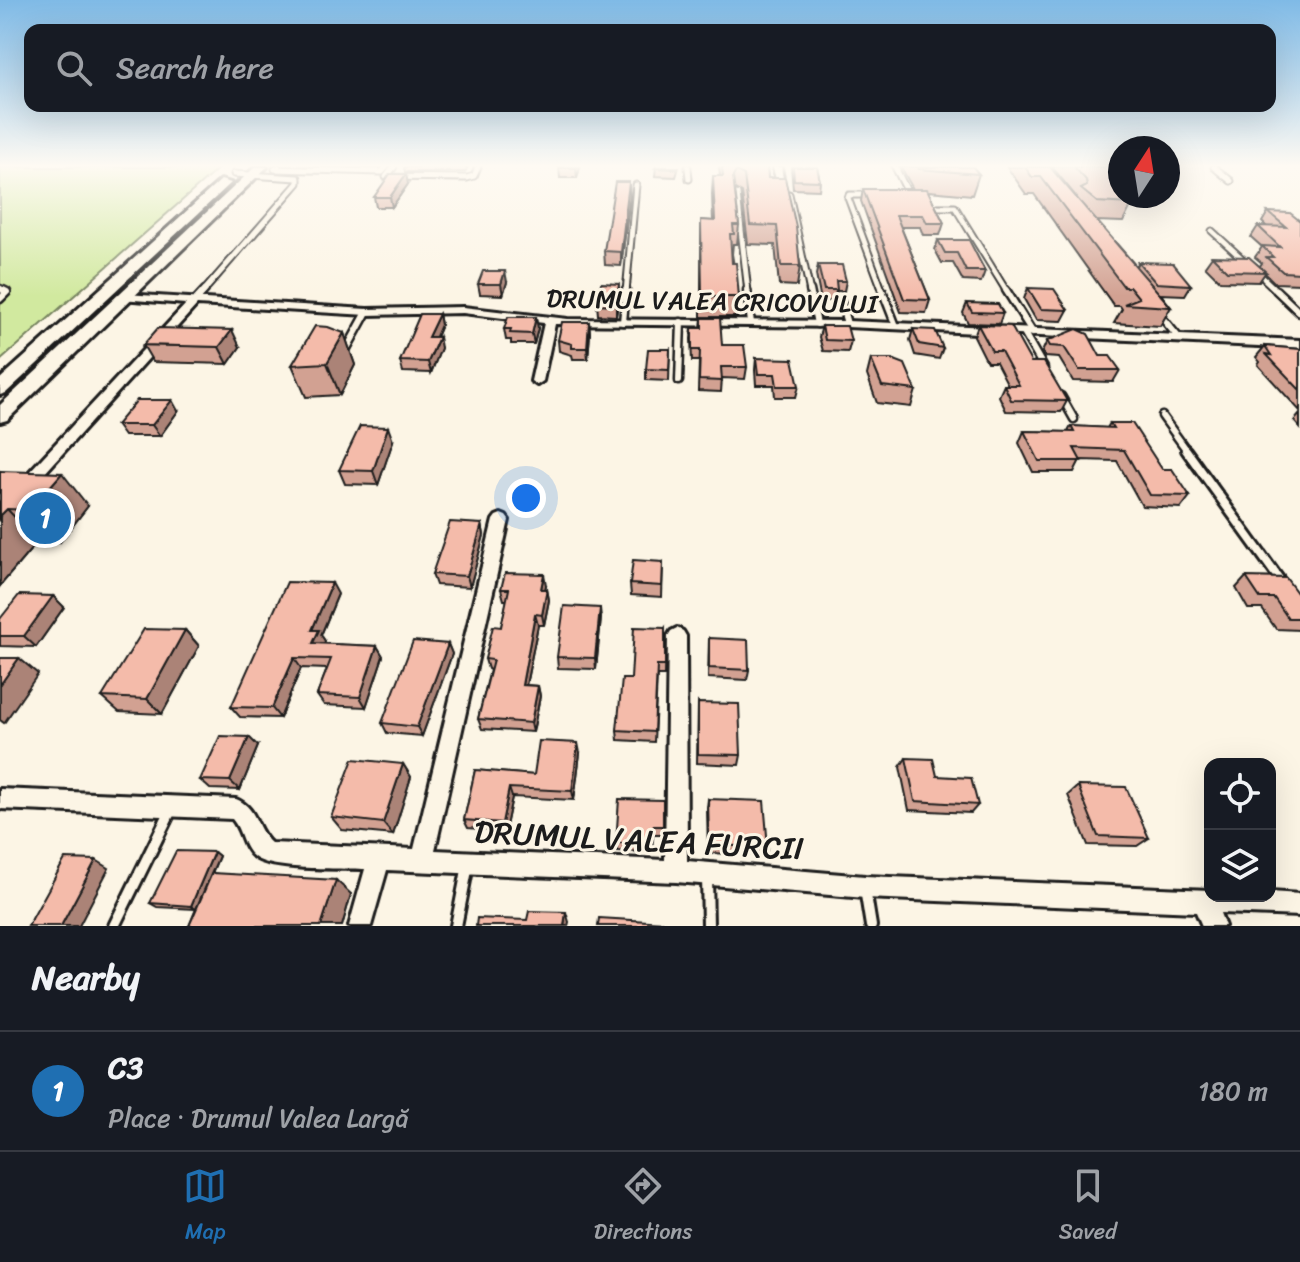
<!DOCTYPE html>
<meta charset="utf-8">
<style>
:root{--surface:#171b24;--page:#20242c;--text:#f1f3f6;--muted:#9ea1a6;--line:#363941;--accent:#1f6fb2}
body{margin:0;font-family:Sriracha,sans-serif;background:var(--page);color:var(--text)}
.controls{position:absolute;right:24px;bottom:24px;display:grid;overflow:hidden;border-radius:16px;box-shadow:0 8px 32px #0002}
.controls button{width:72px;height:72px;display:grid;place-items:center;padding:0;border:0;border-bottom:2px solid var(--line);background:var(--surface);color:var(--text);font:40px sans-serif}
.compass{position:absolute;left:1108px;top:136px;width:72px;height:72px;border-radius:50%;background:var(--surface);box-shadow:0 8px 32px #0002;rotate:12deg}
.you{position:absolute;left:526px;top:498px;width:28px;height:28px;margin:-20px;border:6px solid #fff;border-radius:50%;background:#1a73e8;box-shadow:0 0 0 12px #1a73e833}
.badge{display:grid;place-items:center;width:52px;height:52px;border-radius:50%;background:var(--accent);color:#fff;font-size:26px;font-weight:700}
.pin{position:absolute;translate:-50% -50%;border:4px solid #fff;box-shadow:0 2px 8px #0006}
.list{margin:0;padding:0;list-style:none}
h2{display:flex;justify-content:space-between;align-items:center;height:104px;margin:0;padding:0 32px;font-size:34px}
h2 small{font-size:26px;font-weight:400;color:var(--muted)}
.list li{display:grid;grid-template-columns:52px 1fr auto;gap:24px;align-items:center;box-sizing:border-box;height:120px;padding:0 32px;border-top:2px solid var(--line)}
.list b{display:block;font-size:30px;white-space:nowrap}
.list p{margin:0;font-size:26px;white-space:nowrap;color:var(--muted)}
.list em{font-size:26px;font-style:normal;color:var(--muted)}
.icon{flex:none;width:44px;height:44px;fill:none;stroke:currentColor;stroke-width:2;stroke-linecap:round;stroke-linejoin:round}
.map{position:relative;flex:none;width:1300px;height:926px;overflow:hidden}
.search{position:absolute;background:var(--surface);box-shadow:0 8px 32px #0002;left:24px;right:24px;top:24px;height:88px;display:flex;align-items:center;gap:20px;box-sizing:border-box;padding:0 28px;border-radius:16px;color:var(--muted);font-size:30px}
.sheet{height:224px;background:var(--surface)}
nav{display:flex;justify-content:space-around;align-items:center;box-sizing:border-box;height:112px;border-top:2px solid var(--line);background:var(--surface);font-size:22px;color:var(--muted)}
nav a{display:grid;justify-items:center;gap:4px}
nav .on{color:var(--accent)}
.map>svg:first-child{display:block}
.green{fill:#d1e99f;stroke:#76825e;stroke-width:2}
.lines{fill:none;stroke-linecap:round;stroke-linejoin:round}
.service-far3-casing{stroke:#1c1c1c;stroke-width:9}
.service-far2-casing{stroke:#1c1c1c;stroke-width:11}
.service-far1-casing{stroke:#1c1c1c;stroke-width:14}
.service-casing{stroke:#1c1c1c;stroke-width:16}
.minor-casing{stroke:#1c1c1c;stroke-width:6}
.secondary-casing{stroke:#1c1c1c;stroke-width:6}
.service-far3{stroke:#fcf5e5;stroke-width:5}
.service-far2{stroke:#fcf5e5;stroke-width:6}
.service-far1{stroke:#fcf5e5;stroke-width:8}
.service{stroke:#fcf5e5;stroke-width:10}
.minor{fill:#fcf5e5;fill-rule:evenodd}
.secondary{fill:#fcf5e5;fill-rule:evenodd}
.wall{fill:#d2a192;stroke:#1c1c1c;stroke-width:2}
.shaded-wall{fill:#ab8377;stroke:#1c1c1c;stroke-width:2}
.building{fill:#f4bbaa;stroke:#1c1c1c;stroke-width:2}
.labels{text-anchor:middle;stroke-width:6;stroke-linejoin:round;paint-order:stroke}
.street-label{font-size:26px;fill:#1c1c1c;stroke:#fcf5e5}
.near-street-label{font-size:32px;fill:#1c1c1c;stroke:#fcf5e5}
</style>
<div class="map">
<svg width="1300" height="926" viewBox="0 0 1300 926">
<rect width="100%" height="100%" fill="#fcf5e5"/>
<filter id="ink" filterUnits="userSpaceOnUse"><feTurbulence type="fractalNoise" baseFrequency=".0125" numOctaves="2"/><feDisplacementMap in="SourceGraphic" scale="16" xChannelSelector="R" yChannelSelector="G"/><feConvolveMatrix kernelMatrix="1 2 1 2 8 2 1 2 1" color-interpolation-filters="sRGB"/></filter>
<g filter="url(#ink)">
<!-- green -->
<path class="green" d="M0 167H220L0 361Z"/>
<g class="lines">
<defs>
<g id="service-far3">
<path d="M278 167 275 169 382 172 386 167"/>
<path d="M394 167 386 177 467 178 474 176 478 167"/>
<path d="M688 167 689 179"/>
<path d="M895 167 907 191"/>
<path d="M1214 167 1231 181"/>
<path d="M737 194 748 292"/>
<path d="M789 194 810 292"/>
<path d="M870 195H849L848 198 883 292"/>
<path d="M938 207H955L1007 292"/>
<path d="M1212 231 1246 262"/>
<path d="M1258 273 1278 292"/>
<path d="M0 288 6 292"/>
<path d="M203 292 298 183V178L234 174"/>
<path d="M626 292 636 185"/>
</g>
<g id="service-far2">
<path d="M747 290 751 323"/>
<path d="M810 290 817 324"/>
<path d="M882 290 896 326"/>
<path d="M1006 290 1033 333"/>
<path d="M1276 290 1300 313"/>
<path d="M839 295 847 324"/>
<path d="M0 299 7 292 3 290"/>
<path d="M193 303 205 290"/>
<path d="M1159 314 1179 338"/>
<path d="M623 322 626 290"/>
<path d="M1024 333 1044 368"/>
<path d="M345 352 367 312"/>
<path d="M679 381 681 322"/>
<path d="M1061 396 1074 419"/>
<path d="M1162 416 1188 452"/>
</g>
<path id="service-far1" d="M1186 450 1282 583"/>
<g id="service">
<path d="M707 876 708 926"/>
<path d="M865 889 871 926"/>
<path d="M114 926 172 808"/>
<path d="M456 926 468 865"/>
</g>
<g id="minor">
<path d="M773 167H781L785 190 778 188Z"/>
<path d="M125 294 367 309 463 307 568 319 847 321 1300 340V348L847 327 555 324 543 381 537 385 531 381 544 323 463 313 367 315 197 305 5 517 0 519V503L186 304 121 299V295Z"/>
<path d="M501 514 506 516 509 520 435 850 665 860 668 636 671 631 677 628 683 631 686 636 687 861 865 876 1210 890V896H1270V892L1300 894V916L1220 913 1225 926H1202L1196 912 865 898 676 882 387 870 371 926H349L365 869C341 868 271 871 254 857 242 848 242 830 232 819L0 809V789L236 799C258 808 255 829 271 843L414 849 493 520 496 516Z"/>
</g>
<g id="secondary">
<path d="M255 167H267L7 420 0 422V405Z"/>
<path d="M221 180 231 183 6 393 0 395V379Z"/>
</g>
</defs>
<!-- service-far3 casing -->
<use href="#service-far3" class="service-far3-casing"/>
<!-- service-far2 casing -->
<use href="#service-far2" class="service-far2-casing"/>
<!-- service-far1 casing -->
<use href="#service-far1" class="service-far1-casing"/>
<!-- service casing -->
<use href="#service" class="service-casing"/>
<!-- minor casing -->
<use href="#minor" class="minor-casing"/>
<!-- secondary casing -->
<use href="#secondary" class="secondary-casing"/>
<!-- service-far3 -->
<use href="#service-far3" class="service-far3"/>
<!-- service-far2 -->
<use href="#service-far2" class="service-far2"/>
<!-- service-far1 -->
<use href="#service-far1" class="service-far1"/>
<!-- service -->
<use href="#service" class="service"/>
<!-- minor -->
<use href="#minor" class="minor"/>
<!-- secondary -->
<use href="#secondary" class="secondary"/>
</g>
<!-- wall -->
<g class="wall">
<path d="M404 167H468L465 172H405Z"/>
<path d="M559 167H580L577 178H560Z"/>
<path d="M656 167H679L676 177 655 176Z"/>
<path d="M719 167H767L768 178 800 266 797 286 779 285 775 245 748 244 742 193 735 189 739 225 737 244H733L732 254 739 297 737 317H701V220L713 221 712 194 713 176H720Z"/>
<path d="M791 167H817L820 181 819 190 793 189Z"/>
<path d="M901 167H973L979 174 972 195 928 191 944 223 940 235H923L920 227H901L930 300 926 313 901 312 861 201 863 189H913Z"/>
<path d="M1007 167H1050L1077 198 1052 167H1112L1120 174V196L1132 204 1123 222 1097 221 1136 266 1138 262 1191 285 1185 295 1161 294 1171 307 1160 326 1114 323 1122 309 1120 306H1114L1034 194H1026Z"/>
<path d="M408 184 392 207H376L374 197Z"/>
<path d="M630 195 621 266 605 265 604 251Z"/>
<path d="M1268 212 1300 221V284L1275 283 1265 273 1259 282 1220 281 1205 266 1212 256 1260 266 1262 263 1255 257 1262 247 1251 237 1258 226 1267 227 1262 222Z"/>
<path d="M938 240 985 271 981 282 963 281 953 263H942L935 250Z"/>
<path d="M818 265 846 281 844 291H836L834 301H821L816 275Z"/>
<path d="M507 282 503 295 480 294 478 284Z"/>
<path d="M619 284V294L616 316 598 315 597 304Z"/>
<path d="M1028 288 1068 310 1062 321 1036 320 1024 299Z"/>
<path d="M967 303 1003 313 999 324 968 323 963 313Z"/>
<path d="M439 314 441 325 436 337 441 348 431 373 403 372 400 361Z"/>
<path d="M702 318 722 345 747 367 745 379 722 378 721 392 698 391 699 361H692L691 339 692 328H701Z"/>
<path d="M589 322 590 333 588 359H573L572 355 559 351 558 340Z"/>
<path d="M978 325 1031 362 1067 401 1061 412 1006 411 999 396 1004 385H1008L996 362H987L974 336Z"/>
<path d="M822 326 851 341 848 352 823 351 819 337Z"/>
<path d="M538 328 534 344H511V340H506L504 329Z"/>
<path d="M913 329 943 348 939 359 915 355 910 340Z"/>
<path d="M344 333 355 365 340 395 306 397 292 365Z"/>
<path d="M1047 341 1100 356 1120 370 1113 382 1073 381 1059 358 1045 357 1042 352Z"/>
<path d="M143 345 240 347 228 364 153 362Z"/>
<path d="M1265 346 1300 349V411L1258 365 1260 362 1256 357Z"/>
<path d="M670 349 669 381 646 380V369Z"/>
<path d="M756 358 799 386 796 397H775L774 385H756L755 370Z"/>
<path d="M871 359 916 390 911 407 877 403 867 375Z"/>
<path d="M178 411 160 436H124L116 425Z"/>
<path d="M1300 414V428L1294 421Z"/>
<path d="M1110 423 1162 469 1190 496 1181 508 1142 506 1117 461 1080 460 1074 472H1033L1019 443 1024 431 1068 432 1071 426 1107 428Z"/>
<path d="M393 441 378 485 345 484 339 470Z"/>
<path d="M0 471 88 506 60 542 38 541 0 586Z"/>
<path d="M482 524 484 535 470 587 436 585 432 574Z"/>
<path d="M663 562 662 597 631 595 630 584Z"/>
<path d="M1246 577 1300 597V630L1276 629 1262 609H1248L1236 588Z"/>
<path d="M546 585 545 589H547L549 600 544 625H538L526 685 538 686 540 696 533 732 482 729 478 719 490 670 488 669 485 659 501 627 507 600H504L501 589Z"/>
<path d="M338 594 321 635 325 641 324 644 377 646 383 656 366 707 324 705 317 695 327 669 301 668 280 718 240 717 231 707Z"/>
<path d="M53 596 64 607 36 647 0 646V619Z"/>
<path d="M601 618 596 669 558 668 557 657Z"/>
<path d="M665 628 664 676H657L654 742 618 740 617 730 631 679Z"/>
<path d="M185 630 199 646 162 714 119 712 102 697Z"/>
<path d="M709 638 749 670 747 680 708 678Z"/>
<path d="M448 644 452 654 422 736 387 733 382 723Z"/>
<path d="M698 703 741 755 739 765 697 763Z"/>
<path d="M258 746 240 790 210 789 200 780Z"/>
<path d="M580 753 574 800 512 797 505 831 468 828 464 820 475 770 534 775Z"/>
<path d="M906 758 937 776 978 805 971 813 909 810 900 767Z"/>
<path d="M403 764 411 777 393 835 342 830 331 817Z"/>
<path d="M1078 786 1149 838 1137 846 1088 845 1068 795Z"/>
<path d="M708 799 768 847 765 855 708 853 707 808Z"/>
<path d="M663 800 662 835H653L652 852 617 851 616 843Z"/>
<path d="M214 852 219 856 212 873 351 894 342 926H189L196 909 157 907 150 903Z"/>
</g>
<!-- shaded-wall -->
<g class="shaded-wall">
<path d="M577 167H580L577 178 576 168Z"/>
<path d="M406 174 408 184 392 207 390 197Z"/>
<path d="M629 182 630 195 621 266V252Z"/>
<path d="M505 271 507 282 503 295 501 284Z"/>
<path d="M619 284V294L616 316V305Z"/>
<path d="M439 314 441 325 431 348 428 337Z"/>
<path d="M536 317 538 328 534 344 532 334Z"/>
<path d="M589 322 590 333 588 359 587 348Z"/>
<path d="M232 330 240 347 228 364 219 347Z"/>
<path d="M344 333 355 365 340 395 327 363Z"/>
<path d="M439 337 441 348 431 373 428 362Z"/>
<path d="M172 400 178 411 160 436 152 425Z"/>
<path d="M388 427 393 441 378 485 373 471Z"/>
<path d="M62 473 88 506 60 542 30 510Z"/>
<path d="M7 509 38 541 0 586V516Z"/>
<path d="M482 524 484 535 470 587 467 576Z"/>
<path d="M544 574 546 585 543 600 541 589Z"/>
<path d="M332 583 338 594 321 635 325 641 320 654 313 643 312 630Z"/>
<path d="M547 589 549 600 544 625 542 615Z"/>
<path d="M53 596 64 607 36 647 24 636Z"/>
<path d="M600 608 601 618 596 669 595 658Z"/>
<path d="M535 614 538 625 524 695 522 685Z"/>
<path d="M185 630 199 646 162 714 147 699Z"/>
<path d="M448 644 452 654 422 736 417 727Z"/>
<path d="M377 646 383 656 366 707 360 697Z"/>
<path d="M19 658 38 674 4 723 0 720V685Z"/>
<path d="M294 658 301 668 280 718 272 708Z"/>
<path d="M538 686 540 696 533 732 531 723Z"/>
<path d="M249 737 258 746 240 790 230 781Z"/>
<path d="M578 743 580 753 574 800 572 791Z"/>
<path d="M403 764 411 777 393 835 383 823Z"/>
<path d="M509 788 512 797 505 831 502 823Z"/>
<path d="M214 852 219 856 196 909 191 906Z"/>
<path d="M96 860 109 868 79 926H61Z"/>
<path d="M336 880 351 894 342 926H321Z"/>
<path d="M566 912 569 922 568 926H564Z"/>
</g>
<!-- building -->
<g class="building">
<path d="M559 167H577L576 168H559Z"/>
<path d="M656 167H677L676 169 655 168Z"/>
<path d="M722 167H767L768 178H785L796 227 800 266H781L777 226 750 225 744 175 736 171 733 177 739 225H733L734 234H730L732 263H736L739 297H702L701 220 715 221 713 176H723Z"/>
<path d="M793 167H817L820 181 794 180Z"/>
<path d="M917 167H973L979 174 919 169Z"/>
<path d="M1025 167H1050L1171 307 1124 304 1139 298 1130 287H1124L1041 177H1032Z"/>
<path d="M1074 167H1112L1120 174V180H1111L1120 190V196H1125L1132 204 1097 202 1081 189 1087 186 1086 180Z"/>
<path d="M390 174H406L390 197H374Z"/>
<path d="M615 182H629L621 252 604 251Z"/>
<path d="M863 189H927L944 223H927L923 215H896L930 300 904 299Z"/>
<path d="M1268 212 1290 213 1300 221V273L1283 272 1266 257H1273L1262 246 1280 247 1258 226 1286 227Z"/>
<path d="M938 240H969L985 271H966L957 253H945Z"/>
<path d="M1212 256 1249 257 1266 272 1227 271Z"/>
<path d="M1138 262 1173 263 1191 285 1156 283Z"/>
<path d="M818 265H842L846 281H836L837 290H824Z"/>
<path d="M483 271H505L501 284H478Z"/>
<path d="M601 283 619 284 616 305 597 304Z"/>
<path d="M1028 288 1054 289 1068 310 1041 309Z"/>
<path d="M967 303 998 304 1003 313 972 312Z"/>
<path d="M420 314H439L428 337H439L428 362 400 361Z"/>
<path d="M508 317H536L532 334 510 333 511 329H504Z"/>
<path d="M702 318H720L722 345H744L747 367H721L722 381 699 380 700 350H692V328H702Z"/>
<path d="M562 322H589L587 348H572V344L558 340Z"/>
<path d="M978 325 1011 326 1031 362H1044L1067 401 1011 400 1004 385H1019L1001 351H992Z"/>
<path d="M315 326 328 327 344 333 327 363 292 365Z"/>
<path d="M822 326H847L851 341 825 340Z"/>
<path d="M158 328 232 330 219 347 143 345Z"/>
<path d="M913 329 935 330 943 348 919 344Z"/>
<path d="M1077 329 1088 334 1100 356H1110L1120 370H1079L1064 347 1050 346 1047 341Z"/>
<path d="M1265 346 1300 349V390L1266 354 1271 355Z"/>
<path d="M648 349H670L669 370 646 369Z"/>
<path d="M756 358 793 359 799 386H777L775 374H758Z"/>
<path d="M871 359H892L905 364 916 390 882 386Z"/>
<path d="M137 400H172L152 425H116Z"/>
<path d="M1110 423H1132L1162 469H1172L1190 496 1150 495 1124 450 1074 448 1081 461H1039L1024 431 1074 432 1071 426 1113 428Z"/>
<path d="M360 426 388 427 373 471 339 470Z"/>
<path d="M0 471 62 473 30 510 7 509 0 516Z"/>
<path d="M450 522 482 524 467 576 432 574Z"/>
<path d="M633 560 663 562 662 586 630 584Z"/>
<path d="M505 573 544 574 541 589H547L542 615 535 614 522 685 538 686 531 723 478 719 493 660 485 659 493 626 501 627 509 589H501Z"/>
<path d="M1246 577 1286 578 1300 597V618H1288L1274 598H1260Z"/>
<path d="M287 582 332 583 312 630H319L313 643 377 646 360 697 317 695 331 659 294 658 272 708 231 707Z"/>
<path d="M19 595 53 596 24 636H0V619Z"/>
<path d="M564 606 600 608 595 658 557 657Z"/>
<path d="M634 627 665 628V666H657L654 732 617 730 622 679H631Z"/>
<path d="M144 629 185 630 147 699 102 697Z"/>
<path d="M709 638 748 640 749 670 709 668Z"/>
<path d="M413 641 448 644 417 727 382 723Z"/>
<path d="M0 658H19L0 685Z"/>
<path d="M698 703 739 704 741 755 698 754Z"/>
<path d="M220 736 249 737 230 781 200 780Z"/>
<path d="M539 741 578 743 572 791 509 788 502 823 464 820 475 770 534 775Z"/>
<path d="M906 758 933 759 937 776 971 778 978 805 915 801Z"/>
<path d="M353 759 403 764 383 823 331 817Z"/>
<path d="M1078 786 1126 787 1149 838 1098 836Z"/>
<path d="M619 799 663 800V826H653L652 844 616 843Z"/>
<path d="M708 799 764 801 768 847 709 845Z"/>
<path d="M176 851 214 852 191 906 150 903Z"/>
<path d="M65 859 96 860 61 926H28Z"/>
<path d="M212 873 336 880 321 926H189Z"/>
<path d="M529 911 566 912 564 926H476L477 918 527 920Z"/>
<path d="M599 918 664 922 663 926H598Z"/>
</g>
</g>
<!-- sky -->
<linearGradient id="sky" x2="0" y2="1"><stop stop-color="#7fbae6"/><stop offset="0.56" stop-color="#fefaf3"/><stop offset="1" stop-color="#fefaf3" stop-opacity="0"/></linearGradient>
<rect width="1300" height="296" fill="url(#sky)"/>
<g class="labels">
<!-- street labels -->
<g class="street-label">
<text transform="translate(712 301) rotate(1)" y="9">DRUMUL VALEA CRICOVULUI</text>
</g>
<!-- near-street labels -->
<g class="near-street-label">
<text transform="translate(639 840) rotate(3)" y="11">DRUMUL VALEA FURCII</text>
</g>
</g>
</svg>
<div class="controls">
<button><svg class="icon" aria-label="locate" viewBox="0 0 24 24"><circle cx="12" cy="12" r="6"/><path d="M12 2v4M12 18v4M2 12h4M18 12h4"/></svg></button>
<button><svg class="icon" aria-label="layers" viewBox="0 0 24 24"><path d="M12 4l9 5-9 5-9-5zM3 14l9 5 9-5"/></svg></button>
</div>
<svg class="compass" viewBox="-18 -18 36 36"><path d="M0-13l5 13h-10z" fill="#e53935"/><path d="M0 13l5-13h-10z" fill="#9ea1a6"/></svg>
<div class="you"></div>
<div class="pin badge" style="left:45px;top:518px">1</div>
<div class="search"><svg class="icon" aria-label="search" viewBox="0 0 24 24"><circle cx="10" cy="10" r="6"/><path d="M15 15l6 6"/></svg>Search here</div>
</div>
<section class="sheet">
<h2>Nearby<small></small></h2>
<ul class="list">
<li><span class="badge">1</span><div><b>C3</b><p>Place · Drumul Valea Largă</p></div><em>180 m</em></li>
</ul>
</section>
<nav>
<a class="on"><svg class="icon" aria-label="map" viewBox="0 0 24 24"><path d="M3 6l6-2 6 2 6-2v14l-6 2-6-2-6 2zM9 4v14M15 6v14"/></svg>Map</a>
<a><svg class="icon" aria-label="directions" viewBox="0 0 24 24"><path d="M12 3l9 9-9 9-9-9zM9 14v-3h6M13 9l2 2-2 2"/></svg>Directions</a>
<a><svg class="icon" aria-label="saved" viewBox="0 0 24 24"><path d="M7 4h10v16l-5-4-5 4z"/></svg>Saved</a>
</nav>
